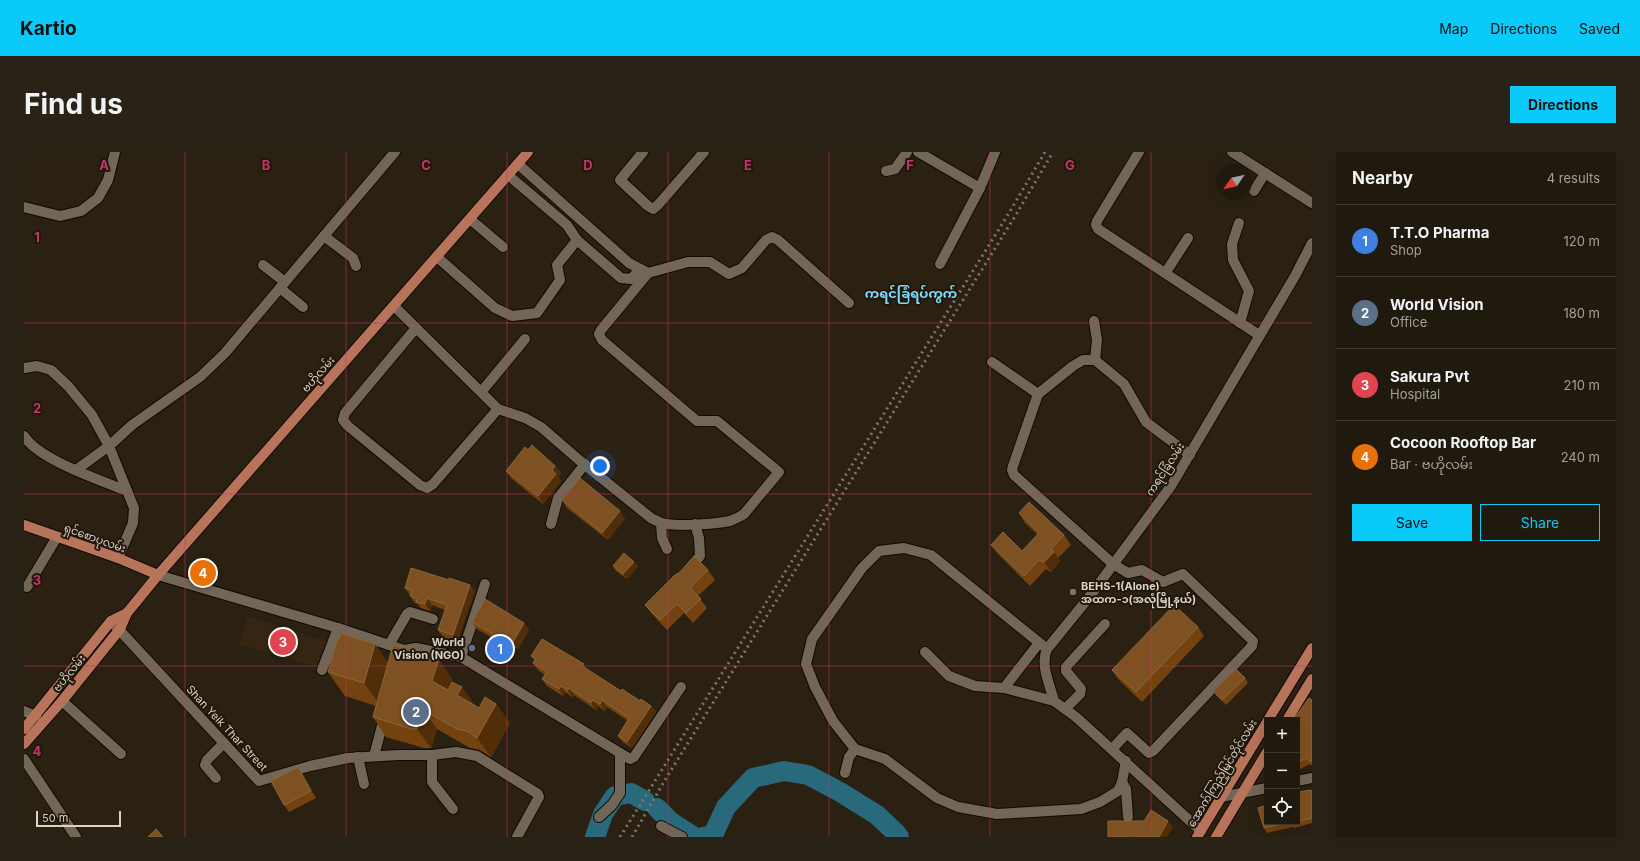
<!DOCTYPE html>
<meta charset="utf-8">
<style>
:root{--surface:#20190e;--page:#282217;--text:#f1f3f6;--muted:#a2a09e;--line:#3d382e;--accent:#0acafa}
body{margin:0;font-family:Inter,"Noto Sans Myanmar",sans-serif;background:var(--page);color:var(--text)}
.controls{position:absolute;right:12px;bottom:12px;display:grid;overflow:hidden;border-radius:0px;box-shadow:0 4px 16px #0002}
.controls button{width:36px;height:36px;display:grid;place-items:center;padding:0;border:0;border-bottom:1px solid var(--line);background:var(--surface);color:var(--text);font:20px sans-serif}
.compass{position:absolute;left:1192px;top:12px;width:36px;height:36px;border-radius:50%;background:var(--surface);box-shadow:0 4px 16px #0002;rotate:236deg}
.scale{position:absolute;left:12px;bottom:10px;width:85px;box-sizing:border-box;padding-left:4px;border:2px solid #d8d2c9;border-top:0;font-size:11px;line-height:14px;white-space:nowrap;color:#d8d2c9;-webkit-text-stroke:3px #21170a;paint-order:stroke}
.you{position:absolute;left:576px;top:314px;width:14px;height:14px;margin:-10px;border:3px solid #fff;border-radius:50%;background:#1a73e8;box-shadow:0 0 0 6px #1a73e833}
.badge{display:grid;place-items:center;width:26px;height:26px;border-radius:50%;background:var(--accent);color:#fff;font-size:13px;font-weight:700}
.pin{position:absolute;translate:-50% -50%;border:2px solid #fff;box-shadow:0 1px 4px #0006}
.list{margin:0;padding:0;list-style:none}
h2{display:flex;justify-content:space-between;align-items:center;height:52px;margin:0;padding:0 16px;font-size:17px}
h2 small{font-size:13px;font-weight:400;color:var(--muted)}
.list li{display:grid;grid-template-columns:26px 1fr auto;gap:12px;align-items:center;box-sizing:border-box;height:72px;padding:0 16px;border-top:1px solid var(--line)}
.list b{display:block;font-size:15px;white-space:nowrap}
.list p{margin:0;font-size:13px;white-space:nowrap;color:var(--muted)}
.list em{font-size:13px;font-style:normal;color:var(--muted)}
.actions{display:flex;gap:8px;padding:12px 16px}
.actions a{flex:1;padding:9px 0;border:1px solid var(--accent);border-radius:0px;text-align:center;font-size:14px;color:var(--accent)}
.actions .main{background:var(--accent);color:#111}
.icon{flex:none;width:22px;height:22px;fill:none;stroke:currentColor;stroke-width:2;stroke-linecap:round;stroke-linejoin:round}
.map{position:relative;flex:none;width:1288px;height:685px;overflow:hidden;border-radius:0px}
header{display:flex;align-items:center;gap:24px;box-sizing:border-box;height:56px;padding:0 20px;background:var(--accent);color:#111}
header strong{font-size:19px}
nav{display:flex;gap:22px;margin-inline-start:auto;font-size:14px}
.intro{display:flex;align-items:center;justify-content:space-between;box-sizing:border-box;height:96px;padding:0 24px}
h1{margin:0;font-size:28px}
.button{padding:10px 18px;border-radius:0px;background:var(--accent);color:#111;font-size:14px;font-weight:700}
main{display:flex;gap:24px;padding:0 24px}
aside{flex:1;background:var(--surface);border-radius:0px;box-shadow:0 4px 16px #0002}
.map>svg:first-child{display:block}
.built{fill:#342612}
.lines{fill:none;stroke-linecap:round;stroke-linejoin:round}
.river{stroke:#28697c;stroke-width:20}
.minor-casing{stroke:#130a01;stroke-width:12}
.major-casing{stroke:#130a01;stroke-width:12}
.minor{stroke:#726657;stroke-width:10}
.major{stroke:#b8735b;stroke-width:10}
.rail{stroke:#7e766b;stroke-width:3;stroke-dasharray:2 4;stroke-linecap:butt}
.wall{fill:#74420e}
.shaded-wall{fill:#522e08}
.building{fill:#7e5122;stroke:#8c663c}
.grid{fill:none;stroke:#c5346c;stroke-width:1;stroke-opacity:0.55}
.education-dot{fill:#8d6e63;stroke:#21170a;stroke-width:1.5}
.service-dot{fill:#5c6f8a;stroke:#21170a;stroke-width:1.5}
.labels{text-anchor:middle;stroke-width:4;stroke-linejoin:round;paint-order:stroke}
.street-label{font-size:11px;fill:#d8d2c9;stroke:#21170a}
.poi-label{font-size:11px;font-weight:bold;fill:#d8d2c9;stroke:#21170a;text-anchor:start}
.quarter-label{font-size:13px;font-weight:bold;fill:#7ddbfb;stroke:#21170a}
.grid-label{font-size:13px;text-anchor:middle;font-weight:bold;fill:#c5346c;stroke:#21170a;stroke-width:4;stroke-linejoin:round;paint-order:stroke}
</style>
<header>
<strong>Kartio</strong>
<nav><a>Map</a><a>Directions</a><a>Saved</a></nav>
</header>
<div class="intro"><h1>Find us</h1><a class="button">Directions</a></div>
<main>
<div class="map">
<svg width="1288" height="685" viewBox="0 0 1288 685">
<rect width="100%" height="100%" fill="#2a2113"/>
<!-- built -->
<path class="built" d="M224 464 302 489 294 516 215 492Z"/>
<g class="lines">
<!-- river -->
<g class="river">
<path d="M633 656 647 670 670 685"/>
<path d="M571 685 579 662 591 644 607 641 621 649"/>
<path d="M679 685 689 683 702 655 729 626 760 619 784 623 816 640 853 663 872 681 875 685"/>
</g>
<defs>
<g id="minor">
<path d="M619 0 596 28 624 54 629 57 634 53 680 0"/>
<path d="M894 0 956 36"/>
<path d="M1115 0 1073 69 1072 73 1074 77 1235 183"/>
<path d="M1208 0 1288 51"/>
<path d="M494 12 605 111 624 121"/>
<path d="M862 19 871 17 883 0"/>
<path d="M1230 39 1241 21"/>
<path d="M0 55 36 64 57 59 74 46 84 28 91 0"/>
<path d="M446 67 479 95"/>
<path d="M1215 71 1208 92 1209 108 1225 139 1216 171"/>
<path d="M300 84 329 106 332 114"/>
<path d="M553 88 597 126 607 127 616 117"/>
<path d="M413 105 471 156 488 164 513 161 536 128 533 113 553 88 543 73 484 23"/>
<path d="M916 112 956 36 971 0"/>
<path d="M239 113 261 130"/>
<path d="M1142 120 1164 86"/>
<path d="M256 136 279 155"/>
<path d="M370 154 474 257 501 266 517 275 555 308 627 366C631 368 634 370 638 371 652 375 691 372 706 369 711 367 716 365 720 362L755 320 693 269H673L578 188 575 182 577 178 624 121 664 110H686L705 122 718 116 742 88 748 85 754 88 825 151"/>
<path d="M1070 169 1073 188 1071 208"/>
<path d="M392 176 321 261 319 268 324 274 396 333 403 336 409 332 474 257"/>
<path d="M968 210 1014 242"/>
<path d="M0 216 13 214 27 218 44 234 68 263 85 294 110 356 109 371 94 406"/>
<path d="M458 239 501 187"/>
<path d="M0 284C15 308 76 328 103 339"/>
<path d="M52 318 85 294 108 273 176 225 201 201 371 0"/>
<path d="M637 371 638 386 643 397"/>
<path d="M527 372 534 346 561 312"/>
<path d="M665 417 676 404 675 386 671 372"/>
<path d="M134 423 314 476 380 498 392 496 437 505 606 607 610 605 657 535"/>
<path d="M3 435 33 385"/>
<path d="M87 469 235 629 286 614 324 606 374 603H408L432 600 453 604 514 642 515 645 493 685"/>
<path d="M365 493 383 462 386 460 409 467"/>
<path d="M1023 497 907 403 880 396 855 399 838 416 788 487 782 512 791 535 809 569 831 597 861 607 913 646 934 655 973 662 1057 657 1076 650 1094 639 1098 630 1102 609"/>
<path d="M901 500 925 524 951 534 980 536 1030 549 1052 565 1177 679"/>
<path d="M437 505 461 432"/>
<path d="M298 518 314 476"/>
<path d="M980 536 1015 491"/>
<path d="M38 549 97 602"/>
<path d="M1030 549C1026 533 1016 513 1023 497L1066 444 1147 334 1271 124 1288 91"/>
<path d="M1041 557 1056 542 1057 537 1042 519V515L1081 472"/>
<path d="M0 559 12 564"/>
<path d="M1088 597 1103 581 1125 601 1129 599 1228 494 1229 489 1159 422 1139 430 1118 418 1104 421 1089 412 990 323 988 318 989 314 1014 242 1049 214 1059 208H1071L1100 232 1122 270 1166 303"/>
<path d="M408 603V630L429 657"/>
<path d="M350 604 360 566"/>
<path d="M334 605 340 632"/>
<path d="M0 607 52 685"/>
<path d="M821 621 825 605 831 597"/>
<path d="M192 626 181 613 183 608 200 591"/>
<path d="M1273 629 1288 626"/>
<path d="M1098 630 1102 637 1104 665"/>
<path d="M1197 645 1243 636"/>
<path d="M575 665 588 653 596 641V602"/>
<path d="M637 674 658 685"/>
</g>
<g id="major">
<path d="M0 373 94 406 134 423"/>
<path d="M1244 568 1288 496"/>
<path d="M1263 568 1288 527"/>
<path d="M0 577 87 469 103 461"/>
<path d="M0 592 38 549 96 477 103 461 134 423 504 0"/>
<path d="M1173 685 1243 570"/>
<path d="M1192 685 1243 600"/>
</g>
</defs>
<!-- minor casing -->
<use href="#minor" class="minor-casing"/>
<!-- major casing -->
<use href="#major" class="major-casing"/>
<!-- minor -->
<use href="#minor" class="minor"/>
<!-- major -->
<use href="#major" class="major"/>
<!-- rail -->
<g class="rail">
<path d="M596 685 985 61 1021 0"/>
<path d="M608 685 641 628 993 61 1029 0"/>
</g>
</g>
<!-- wall -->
<g class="wall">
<path d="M504 298 531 314 537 321 534 324 537 329 519 352 487 326 482 319Z"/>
<path d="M538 348 601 366 584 388 543 356Z"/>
<path d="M995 361 1040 383 1047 393 1034 406 1036 409 1027 420 1022 417 1006 434 974 402 967 393 998 399 1014 383 1001 371Z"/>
<path d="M589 414H614L603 427 592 419Z"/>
<path d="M684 418 691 428 674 444 683 456 669 471 660 461 643 478 628 462 621 453Z"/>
<path d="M381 436 451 439 433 490 419 485 414 478 421 458 408 453 406 459 397 456 394 452 391 451 386 444V443Z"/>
<path d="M448 470 505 478 494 497 485 492 477 506 467 500 462 493 467 485 453 477Z"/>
<path d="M1174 475 1180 484 1118 550 1095 528 1088 518Z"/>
<path d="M351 492 364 511 428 527 426 533 451 553 455 556 472 552 486 571 467 605 456 598 446 596 413 577 407 596H400L362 585 349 565 352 554 321 544 304 520Z"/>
<path d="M507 504 564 518 597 539 627 554 632 560 608 596 599 590 594 584 604 569 583 555 581 559 574 554 572 558 550 543 548 545 541 540 539 544 523 534 518 527 521 523 514 518 509 511 511 509Z"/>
<path d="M1221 526 1224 531 1202 553 1193 544 1189 539Z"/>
<path d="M1288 548V614L1286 612 1273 619V568Z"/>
<path d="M279 623 292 646 265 660 260 653Z"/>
<path d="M1287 638 1288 639V671L1270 676 1269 675 1243 681 1240 676 1243 670H1273V644Z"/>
</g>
<!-- shaded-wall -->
<g class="shaded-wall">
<path d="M531 314 537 321 534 324 537 329 519 352 514 344 528 318Z"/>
<path d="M596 359 601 366 584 388 578 381Z"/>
<path d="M1030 400 1036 409 1027 420 1020 410Z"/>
<path d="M610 410 614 414 603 427 599 422Z"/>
<path d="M446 433 451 439 433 490 429 483Z"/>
<path d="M403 446 408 453 406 459 401 452Z"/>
<path d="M500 471 505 478 494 497 489 490Z"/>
<path d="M480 484 485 492 477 506 472 499Z"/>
<path d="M351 492 368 517 357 555 340 531Z"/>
<path d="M415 507 428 527 422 548 408 529Z"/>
<path d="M560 512 564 518 558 514Z"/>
<path d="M537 534 541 540 539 544 535 537Z"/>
<path d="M438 535 452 555 433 543Z"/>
<path d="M545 536 550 543 548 545 544 538Z"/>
<path d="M569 548 574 554 572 558 567 551Z"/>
<path d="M578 548 583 555 581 559 576 552Z"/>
<path d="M472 552 486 571 467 605 453 586Z"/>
<path d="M627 554 632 560 608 596 603 590Z"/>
<path d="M399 558 413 577 407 596 393 577Z"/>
<path d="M274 615 279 623 292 646 287 639Z"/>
<path d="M1144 669 1149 675 1143 685H1135Z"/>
</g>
<!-- building -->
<g class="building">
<path d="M508 293 531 314 528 318 532 322 514 344 482 319 501 295 504 298Z"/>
<path d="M556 326 596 359 578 381 538 348Z"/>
<path d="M1005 350 1040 383 1027 397 1030 400 1020 410 1015 408 1000 424 967 393 979 380 998 399 1015 381 995 361Z"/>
<path d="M600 401 610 410 599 422 589 414Z"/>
<path d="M670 404 684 418 666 436 677 447 662 461 653 452 636 468 621 453 651 423 655 421Z"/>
<path d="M387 416 425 428V426L446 433 429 483 414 478 423 453 403 446 401 452 392 450 393 447 386 444 388 438 381 436Z"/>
<path d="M461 447 500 471 489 490 480 484 472 499 462 493 469 482 448 470Z"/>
<path d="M1150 453 1174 475 1112 540 1088 518Z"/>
<path d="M316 481 351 492 340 531 304 520 313 489 316 485Z"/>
<path d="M518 487 560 512 558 514 597 539 598 537 616 549 617 547 627 554 603 590 594 584 605 566 578 548 576 552 569 548 567 551 545 536 544 538 537 534 535 537 518 527 523 520 509 511 512 507 507 504Z"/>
<path d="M369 493 415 507 408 529 424 538 428 530 438 535 433 543 455 556 461 545 472 552 453 586 443 579 433 577 399 558 393 577H387L349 565Z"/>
<path d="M1212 517 1221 526 1198 548 1189 539Z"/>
<path d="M1285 546 1288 548V608L1287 610 1282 606 1273 611V568H1269Z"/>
<path d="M274 615 287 639 260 653 247 629Z"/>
<path d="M1243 620V626L1240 624Z"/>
<path d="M1287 638V639H1288V666L1273 670V644L1275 643 1274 640Z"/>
<path d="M1243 653V670H1265L1240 676 1234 656Z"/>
<path d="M1127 658 1144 669 1135 685H1111L1108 683V685H1084V669H1120Z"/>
<path d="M132 677 139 685H124Z"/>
</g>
<!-- grid -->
<path class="grid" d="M161 0V685M322 0V685M483 0V685M644 0V685M805 0V685M966 0V685M1127 0V685M0 171H1288M0 342H1288M0 514H1288"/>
<!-- markers -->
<circle class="education-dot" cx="1049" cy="440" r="4"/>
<circle class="service-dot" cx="448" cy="496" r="4"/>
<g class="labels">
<!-- street labels -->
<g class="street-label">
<text transform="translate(294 222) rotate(-49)" y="4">ဗဟိုလမ်း</text>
<text transform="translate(1141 317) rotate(-57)" y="4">ကရင်ခြံလမ်း</text>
<text transform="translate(71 386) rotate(20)" y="4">ရှင်စောပုလမ်း</text>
<text transform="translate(45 521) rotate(-51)" y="4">ဗဟိုလမ်း</text>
<text transform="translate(203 576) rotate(47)" y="4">Shan Yeik Thar Street</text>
<text transform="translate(1198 621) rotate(-59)" y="4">အောက်ကြည့်မြင်တိုင်လမ်း</text>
</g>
<!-- poi labels -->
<g class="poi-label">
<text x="1057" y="438">BEHS-1(Alone)<tspan x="1057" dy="13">အထက-၁(အလုံမြို့နယ်)</tspan></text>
<text x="440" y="494" text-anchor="end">World<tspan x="440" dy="13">Vision (NGO)</tspan></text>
</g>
<!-- quarter labels -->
<g class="quarter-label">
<text x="887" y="146">ကရင်ခြံရပ်ကွက်</text>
</g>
</g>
<g class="grid-label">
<text x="80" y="18">A</text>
<text x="242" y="18">B</text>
<text x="402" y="18">C</text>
<text x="564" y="18">D</text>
<text x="724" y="18">E</text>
<text x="886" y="18">F</text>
<text x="1046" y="18">G</text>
<text x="13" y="90">1</text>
<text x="13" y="261">2</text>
<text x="13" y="433">3</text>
<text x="13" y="604">4</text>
</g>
</svg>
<div class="controls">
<button>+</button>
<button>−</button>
<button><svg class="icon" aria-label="locate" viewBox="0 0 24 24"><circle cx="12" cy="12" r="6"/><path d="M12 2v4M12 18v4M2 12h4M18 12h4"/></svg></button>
</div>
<svg class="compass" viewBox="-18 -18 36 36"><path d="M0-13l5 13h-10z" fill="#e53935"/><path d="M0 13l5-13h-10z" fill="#a2a09e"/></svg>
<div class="scale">50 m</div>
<div class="you"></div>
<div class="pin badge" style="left:476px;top:497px;background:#3f7fe0">1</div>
<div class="pin badge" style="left:392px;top:560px;background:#5c6f8a">2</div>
<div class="pin badge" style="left:259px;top:490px;background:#e0444e">3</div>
<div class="pin badge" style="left:179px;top:421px;background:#e8710a">4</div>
</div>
<aside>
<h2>Nearby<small>4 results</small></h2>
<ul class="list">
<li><span class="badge" style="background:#3f7fe0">1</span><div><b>T.T.O Pharma</b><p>Shop</p></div><em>120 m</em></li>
<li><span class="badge" style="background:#5c6f8a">2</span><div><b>World Vision</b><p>Office</p></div><em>180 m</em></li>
<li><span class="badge" style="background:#e0444e">3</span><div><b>Sakura Pvt</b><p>Hospital</p></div><em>210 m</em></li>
<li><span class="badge" style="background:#e8710a">4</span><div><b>Cocoon Rooftop Bar</b><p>Bar · ဗဟိုလမ်း</p></div><em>240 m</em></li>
</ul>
<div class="actions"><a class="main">Save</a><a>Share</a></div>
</aside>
</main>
